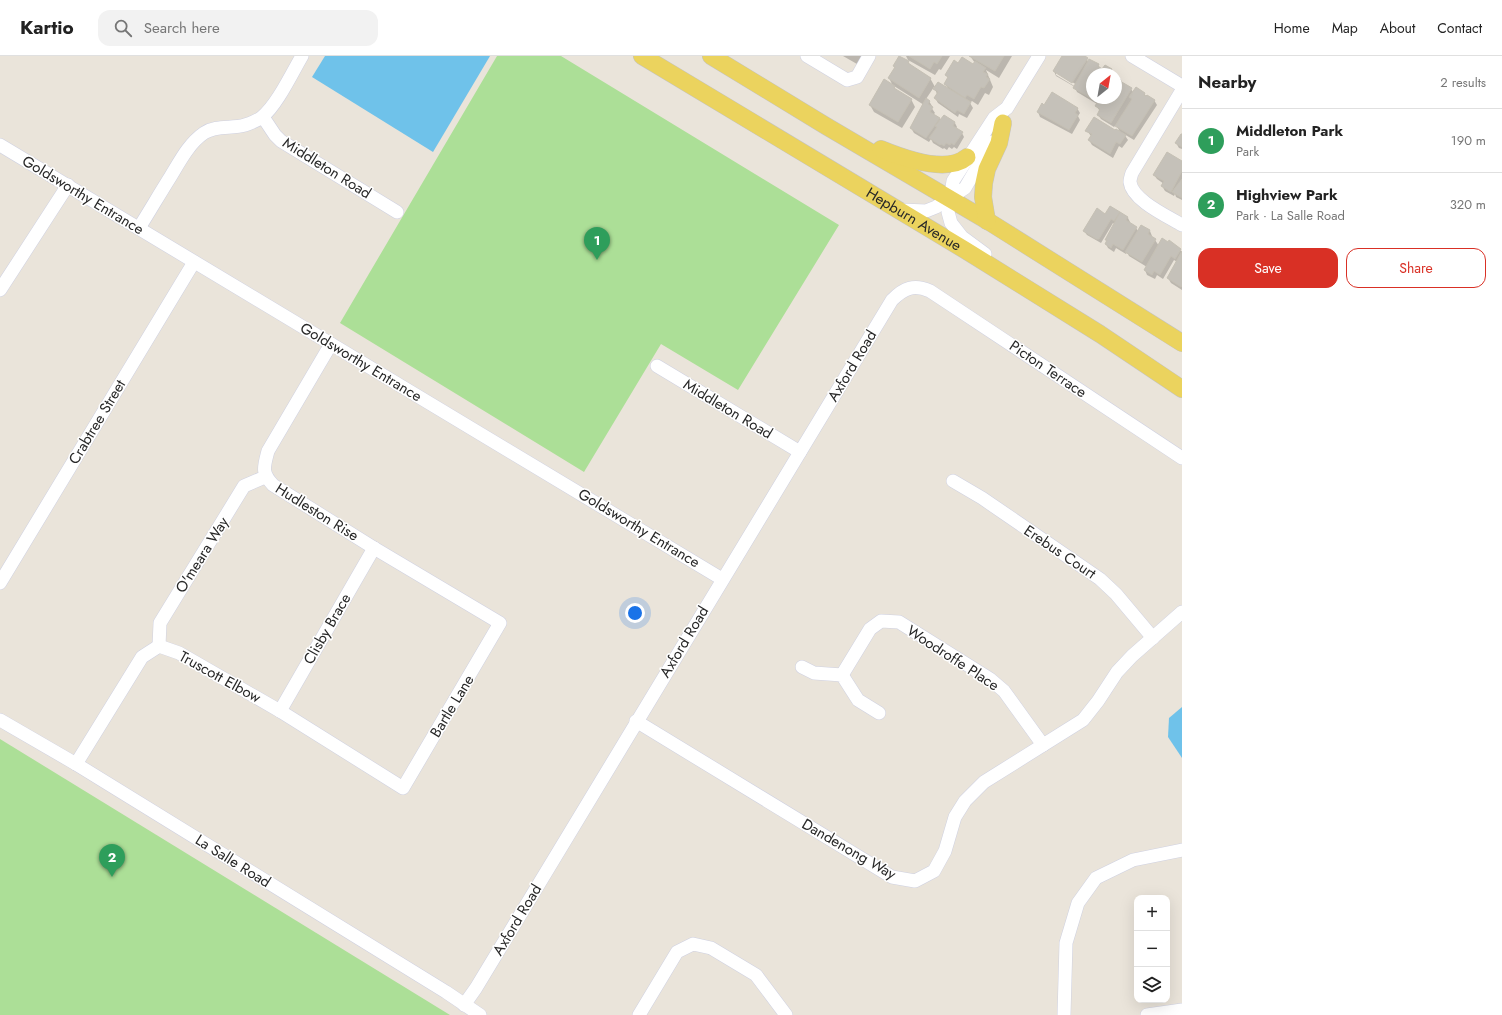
<!DOCTYPE html>
<meta charset="utf-8">
<style>
:root{--surface:#fff;--page:#f2f2f2;--text:#222;--muted:#767676;--line:#e0e0e0;--accent:#d93025}
body{margin:0;font-family:Jost,sans-serif;background:var(--page);color:var(--text)}
.controls{position:absolute;right:12px;bottom:12px;display:grid;overflow:hidden;border-radius:8px;box-shadow:0 4px 16px #0002}
.controls button{width:36px;height:36px;display:grid;place-items:center;padding:0;border:0;border-bottom:1px solid var(--line);background:var(--surface);color:var(--text);font:20px sans-serif}
.compass{position:absolute;left:1086px;top:12px;width:36px;height:36px;border-radius:50%;background:var(--surface);box-shadow:0 4px 16px #0002;rotate:31deg}
.you{position:absolute;left:635px;top:557px;width:14px;height:14px;margin:-10px;border:3px solid #fff;border-radius:50%;background:#1a73e8;box-shadow:0 0 0 6px #1a73e833}
.badge{display:grid;place-items:center;width:26px;height:26px;border-radius:50%;background:var(--accent);color:#fff;font-size:13px;font-weight:700}
.pin{position:absolute;translate:-50% -33px;filter:drop-shadow(0 1px 2px #0008)}
.pin::after{content:'';position:absolute;top:21px;width:14px;height:12px;background:inherit;clip-path:polygon(0 0,100% 0,50% 100%)}
.list{margin:0;padding:0;list-style:none}
h2{display:flex;justify-content:space-between;align-items:center;height:52px;margin:0;padding:0 16px;font-size:17px}
h2 small{font-size:13px;font-weight:400;color:var(--muted)}
.list li{display:grid;grid-template-columns:26px 1fr auto;gap:12px;align-items:center;box-sizing:border-box;height:64px;padding:0 16px;border-top:1px solid var(--line)}
.list b{display:block;font-size:15px;white-space:nowrap}
.list p{margin:0;font-size:13px;white-space:nowrap;color:var(--muted)}
.list em{font-size:13px;font-style:normal;color:var(--muted)}
.actions{display:flex;gap:8px;padding:12px 16px}
.actions a{flex:1;padding:9px 0;border:1px solid var(--accent);border-radius:12px;text-align:center;font-size:14px;color:var(--accent)}
.actions .main{background:var(--accent);color:#fff}
.icon{flex:none;width:22px;height:22px;fill:none;stroke:currentColor;stroke-width:2;stroke-linecap:round;stroke-linejoin:round}
.map{position:relative;flex:none;width:1182px;height:959px;overflow:hidden}
header{display:flex;align-items:center;gap:24px;box-sizing:border-box;height:56px;padding:0 20px;background:var(--surface);border-bottom:1px solid var(--line)}
header strong{font-size:19px}
nav{display:flex;gap:22px;margin-inline-start:auto;font-size:14px}
.search{width:280px;height:36px;background:var(--page);display:flex;align-items:center;gap:10px;box-sizing:border-box;padding:0 14px;border-radius:12px;color:var(--muted);font-size:15px}
main{display:flex}
aside{flex:1;background:var(--surface)}
.map>svg:first-child{display:block}
.green{fill:#acdf97}
.water{fill:#6fc2ea}
.shadow{fill:#0003;fill-rule:evenodd}
.building{fill:#c5c1b9;stroke:#c5c0b4}
.lines{fill:none;stroke-linecap:round;stroke-linejoin:round}
.minor-casing{stroke:#cfd1e1;stroke-width:14}
.major-casing{stroke:#c3c3c3;stroke-width:18}
.minor{stroke:#fff;stroke-width:13}
.major{stroke:#ebd35e;stroke-width:17}
.labels{text-anchor:middle;stroke-width:3;stroke-linejoin:round;paint-order:stroke}
.street-label{font-size:15px;fill:#282828;stroke:#fff}
</style>
<header>
<strong>Kartio</strong>
<div class="search"><svg class="icon" aria-label="search" viewBox="0 0 24 24"><circle cx="10" cy="10" r="6"/><path d="M15 15l6 6"/></svg>Search here</div>
<nav><a>Home</a><a>Map</a><a>About</a><a>Contact</a></nav>
</header>
<main>
<div class="map">
<svg width="1182" height="959" viewBox="0 0 1182 959">
<rect width="100%" height="100%" fill="#eae4da"/>
<!-- green -->
<g class="green">
<path d="M497 0H561L839 169 738 334 661 288 584 416 340 267Z"/>
<path d="M0 683 450 959H0Z"/>
</g>
<!-- water -->
<g class="water">
<path d="M325 0H490L433 96 312 21Z"/>
<path d="M1182 651V702L1168 681 1169 662Z"/>
</g>
<!-- shadow -->
<g class="shadow">
<path d="M843 0H862L857 8Z"/>
<path d="M906 0H950L941 14 939 13 935 19 908 4Z"/>
<path d="M970 0H1012L999 22 986 14 993 31 989 39 985 37 978 49 972 45 970 47 973 52 967 62 959 58 958 61 938 47 935 42 937 38 934 31 926 43 929 45 932 50 931 51 935 57 933 59 939 62 941 65 944 60 955 67 957 71 956 73 962 77 964 81 957 93 954 91 952 93 949 91 947 94 944 92 943 93 933 87 931 83 929 86 914 77 911 72 924 49 894 30 896 35 911 43 915 51 902 72 874 56 870 49 893 30 889 22 895 12 894 10 908 6 911 10 930 22 935 31 949 34 945 28 949 23 946 19 958 8 974 9 975 7Z"/>
<path d="M1063 0H1083L1089 6 1098 9 1100 13 1111 14 1113 18H1092V42H1116V21L1121 24 1123 28 1131 33 1133 36 1144 37 1147 42 1154 44 1157 49 1134 84 1124 78 1128 84 1122 92 1119 90 1113 102 1092 89 1089 84 1091 80 1087 75 1120 76 1116 69 1114 71 1101 63 1098 59 1100 55 1096 50 1097 48 1077 36 1075 31 1056 20 1054 15ZM1056 16 1077 29 1076 31 1056 19Z"/>
<path d="M1044 50 1077 52 1080 57 1078 60 1080 64 1072 78 1040 61 1038 56Z"/>
<path d="M1182 79V93L1179 92 1176 87Z"/>
<path d="M1182 106V144L1176 141 1175 138 1174 140 1165 135 1162 130 1164 128 1157 123 1154 119Z"/>
<path d="M1110 151 1128 162 1130 166V168L1136 172 1138 175H1150L1152 180 1151 181 1155 184 1159 190 1180 194 1182 196V234L1171 227 1168 222 1177 206 1174 204 1163 223 1157 219 1155 223 1147 219 1145 214 1147 211 1129 200 1127 196 1126 198 1116 192 1114 196 1108 192 1106 188 1107 185 1106 184 1116 168 1113 167 1101 187 1087 179 1084 175 1106 159Z"/>
</g>
<!-- building -->
<g class="building">
<path d="M899 0 909 5 908 7 931 22 919 42 888 22 895 11 893 10Z"/>
<path d="M909 0H942L937 8 934 6 930 13Z"/>
<path d="M969 0H1004L995 15Z"/>
<path d="M1062 0H1085L1088 2 1072 27 1053 15Z"/>
<path d="M962 1 973 8 975 5 986 12 983 16 988 18 986 21 990 23 984 32 981 31 974 43 967 39 965 42 944 28 948 21 945 19 954 4 958 7Z"/>
<path d="M1089 3 1099 8 1098 10 1102 13 1105 9 1112 13 1109 18H1092V42H1095L1094 44 1073 32Z"/>
<path d="M1116 20 1121 24 1120 25 1132 32 1111 67 1097 59 1100 53 1095 50 1100 42H1116Z"/>
<path d="M884 23 895 30 894 32 912 43 898 66 869 49Z"/>
<path d="M938 26 971 46 964 58 957 54 955 57 934 42 938 36 933 33Z"/>
<path d="M1136 31 1145 37 1144 39 1146 40 1147 39 1155 44 1132 80 1115 70 1132 43 1129 41Z"/>
<path d="M1052 36 1078 52 1075 57 1078 59 1069 74 1037 56 1042 47 1044 49Z"/>
<path d="M926 42 930 45 928 48 933 51 930 56 940 62 926 82 910 72Z"/>
<path d="M944 59 955 66 953 70 963 76 954 89 951 87 950 89 946 87 944 90 941 88 940 89 929 82 937 71 935 70Z"/>
<path d="M1094 61 1115 74 1116 73 1126 79 1120 88 1116 86 1110 98 1088 84 1092 78 1085 75Z"/>
<path d="M1181 78H1182V91L1175 87Z"/>
<path d="M1167 96 1182 105V115L1171 136 1161 130 1164 125 1153 119Z"/>
<path d="M1182 123V142L1172 136Z"/>
<path d="M1110 150 1120 156 1114 165 1111 163 1099 183H1096L1083 175 1097 152 1105 158Z"/>
<path d="M1120 156 1128 161 1126 164 1137 171 1123 194 1113 188 1111 192 1105 188 1107 184H1105Z"/>
<path d="M1141 169 1150 174 1148 178 1156 183 1142 206 1125 196Z"/>
<path d="M1162 182 1168 186 1169 184 1181 193 1175 203 1171 200 1160 219 1154 215 1152 219 1144 214Z"/>
<path d="M1182 195V230L1181 231 1167 222Z"/>
</g>
<g class="lines">
<defs>
<g id="minor">
<path d="M807 0 847 24 857 21 869 0"/>
<path d="M1132 0 1182 30"/>
<path d="M1182 34 1132 117C1131 120 1130 123 1130 126 1132 144 1167 160 1182 169"/>
<path d="M263 61 275 79 281 85 397 156"/>
<path d="M0 89 722 523"/>
<path d="M901 154 926 155 936 151 965 132 992 86"/>
<path d="M139 172C149 156 159 139 169 123 179 107 188 88 204 77 216 69 232 73 245 69 251 67 257 65 262 61 277 49 292 17 302 0"/>
<path d="M985 198 962 181 951 167 948 156 953 125 994 62 1007 52 1039 0"/>
<path d="M0 234 68 129"/>
<path d="M657 310 800 396"/>
<path d="M953 425 982 442 1100 523 1116 538 1153 582"/>
<path d="M0 527 194 206"/>
<path d="M159 590 160 567 244 430 265 421"/>
<path d="M802 611 814 617 842 619 858 644 879 657"/>
<path d="M842 619 870 573 881 565 899 566 990 623 1004 635 1043 689"/>
<path d="M280 655 374 492"/>
<path d="M0 664 76 708 446 936 480 959"/>
<path d="M636 665 892 821 915 825 934 815 945 795 955 761 965 745 984 726 1083 664 1098 645 1117 616 1132 600 1182 556"/>
<path d="M76 708 142 601 159 590 179 597 280 655 403 732 500 567 374 492 273 429C261 416 264 411 268 395L331 288"/>
<path d="M464 949 476 932 892 244C904 232 914 228 930 235L1182 402"/>
<path d="M639 959 677 896 693 888 711 892 756 919 786 959"/>
<path d="M1064 959 1066 887 1078 847 1096 822 1133 804 1182 794"/>
<path d="M1147 959 1182 954"/>
</g>
<g id="major">
<path id="s1" d="M642 0 965 194 1100 278 1182 333"/>
<path d="M711 0 826 70 991 167 1182 287"/>
<path d="M881 93C903 102 947 118 967 101"/>
<path d="M987 165 983 141 984 127 987 113 999 87 1003 67"/>
</g>
</defs>
<!-- minor casing -->
<use href="#minor" class="minor-casing"/>
<!-- major casing -->
<use href="#major" class="major-casing"/>
<!-- minor -->
<use href="#minor" class="minor"/>
<!-- major -->
<use href="#major" class="major"/>
</g>
<g class="labels">
<!-- street labels -->
<g class="street-label">
<text transform="translate(327 112) rotate(32)" y="5">Middleton Road</text>
<text transform="translate(83 139) rotate(31)" y="5">Goldsworthy Entrance</text>
<text dy="5" stroke="none"><textPath href="#s1" startOffset="317">Hepburn Avenue</textPath></text>
<text transform="translate(361 306) rotate(31)" y="5">Goldsworthy Entrance</text>
<text transform="translate(852 310) rotate(-59)" y="5">Axford Road</text>
<text transform="translate(1048 313) rotate(34)" y="5">Picton Terrace</text>
<text transform="translate(728 353) rotate(31)" y="5">Middleton Road</text>
<text transform="translate(97 366) rotate(-59)" y="5">Crabtree Street</text>
<text transform="translate(317 456) rotate(32)" y="5">Hudleston Rise</text>
<text transform="translate(639 472) rotate(31)" y="5">Goldsworthy Entrance</text>
<text transform="translate(1060 496) rotate(34)" y="5">Erebus Court</text>
<text transform="translate(202 499) rotate(-58)" y="5">O'meara Way</text>
<text transform="translate(327 573) rotate(-60)" y="5">Clisby Brace</text>
<text transform="translate(684 586) rotate(-59)" y="5">Axford Road</text>
<text transform="translate(953 602) rotate(33)" y="5">Woodroffe Place</text>
<text transform="translate(220 621) rotate(29)" y="5">Truscott Elbow</text>
<text transform="translate(452 650) rotate(-59)" y="5">Bartle Lane</text>
<text transform="translate(849 793) rotate(30)" y="5">Dandenong Way</text>
<text transform="translate(233 805) rotate(32)" y="5">La Salle Road</text>
<text transform="translate(517 864) rotate(-59)" y="5">Axford Road</text>
</g>
</g>
</svg>
<div class="controls">
<button>+</button>
<button>−</button>
<button><svg class="icon" aria-label="layers" viewBox="0 0 24 24"><path d="M12 4l9 5-9 5-9-5zM3 14l9 5 9-5"/></svg></button>
</div>
<svg class="compass" viewBox="-18 -18 36 36"><path d="M0-13l5 13h-10z" fill="#e53935"/><path d="M0 13l5-13h-10z" fill="#767676"/></svg>
<div class="you"></div>
<div class="pin badge" style="left:597px;top:204px;background:#2e9e5b">1</div>
<div class="pin badge" style="left:112px;top:821px;background:#2e9e5b">2</div>
</div>
<aside>
<h2>Nearby<small>2 results</small></h2>
<ul class="list">
<li><span class="badge" style="background:#2e9e5b">1</span><div><b>Middleton Park</b><p>Park</p></div><em>190 m</em></li>
<li><span class="badge" style="background:#2e9e5b">2</span><div><b>Highview Park</b><p>Park · La Salle Road</p></div><em>320 m</em></li>
</ul>
<div class="actions"><a class="main">Save</a><a>Share</a></div>
</aside>
</main>
